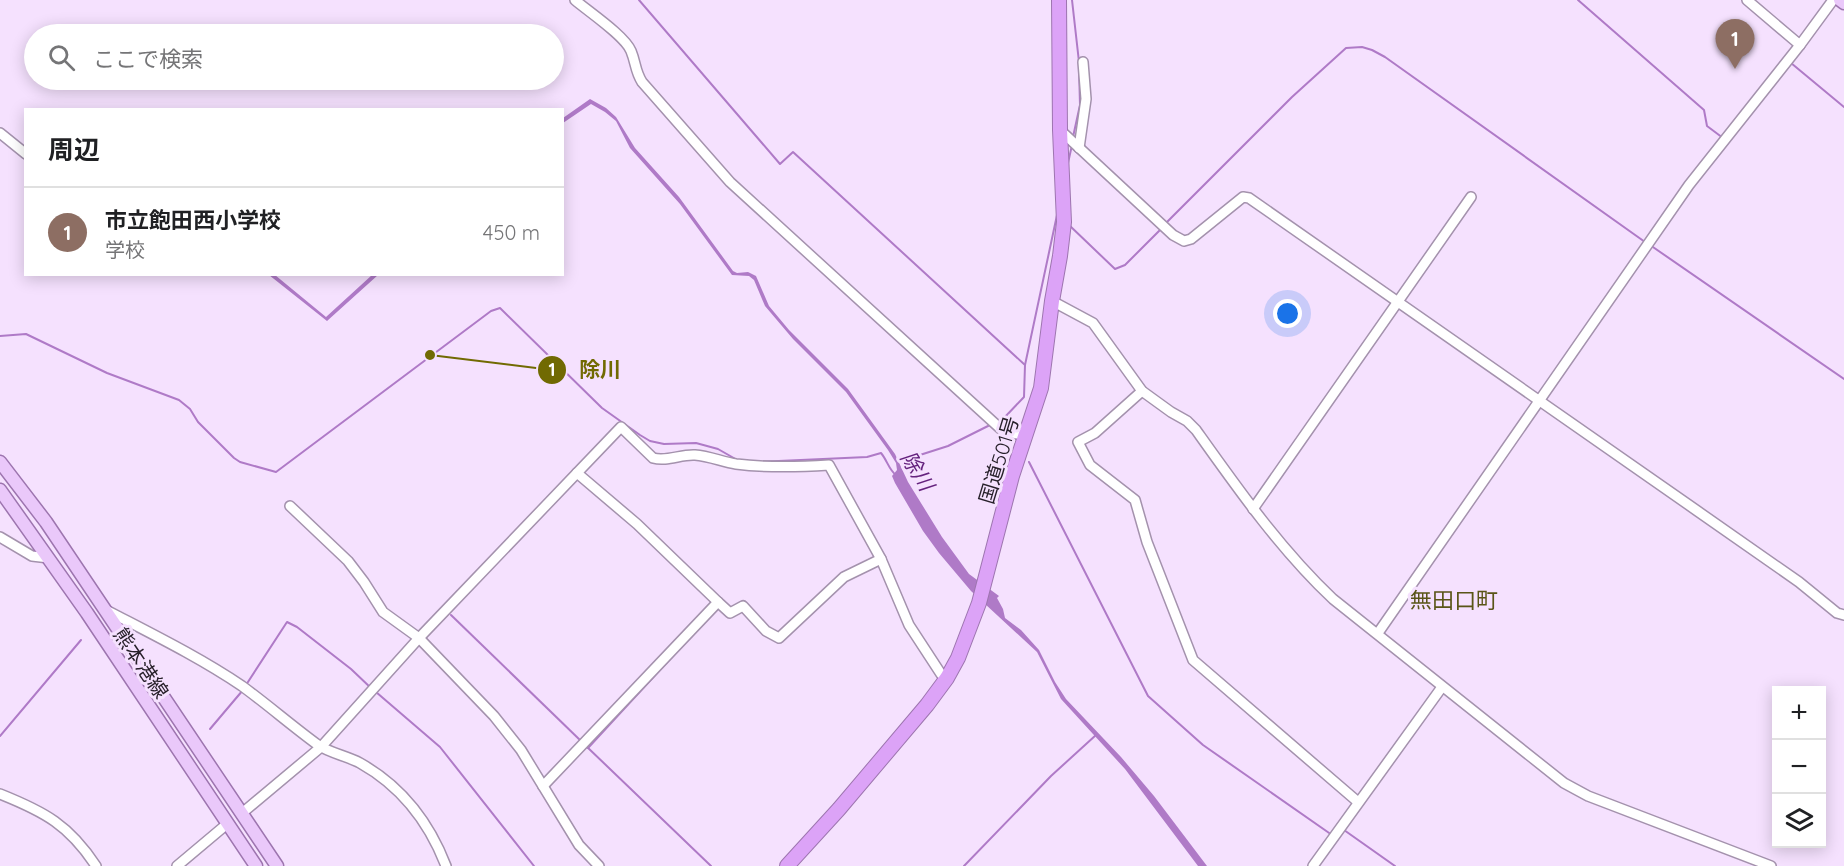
<!DOCTYPE html>
<html lang="ja">
<meta charset="utf-8">
<style>
:root{--surface:#fff;--page:#f2f2f2;--text:#202124;--muted:#757577;--line:#e0e0e0;--accent:#716a02}
body{margin:0;font-family:Quicksand,"Noto Sans JP",sans-serif;background:var(--page);color:var(--text)}
.controls{position:absolute;right:18px;bottom:18px;display:grid;overflow:hidden;border-radius:0px;box-shadow:0 3px 15px #0003}
.controls button{width:54px;height:54px;display:grid;place-items:center;padding:0;border:0;border-bottom:2px solid var(--line);background:var(--surface);color:var(--text);font:30px sans-serif}
.you{position:absolute;left:1288px;top:314px;width:21px;height:21px;margin:-15px;border:4px solid #fff;border-radius:50%;background:#1a73e8;box-shadow:0 0 0 9px #1a73e833}
.badge{display:grid;place-items:center;width:39px;height:39px;border-radius:50%;background:var(--accent);color:#fff;font-size:20px;font-weight:700}
.pin{position:absolute;translate:-50% -50px;filter:drop-shadow(0 2px 3px #0008)}
.pin::after{content:'';position:absolute;top:32px;width:21px;height:18px;background:inherit;clip-path:polygon(0 0,100% 0,50% 100%)}
.list{margin:0;padding:0;list-style:none}
h2{display:flex;justify-content:space-between;align-items:center;height:78px;margin:0;padding:0 24px;font-size:26px}
h2 small{font-size:20px;font-weight:400;color:var(--muted)}
.list li{display:grid;grid-template-columns:39px 1fr auto;gap:18px;align-items:center;box-sizing:border-box;height:90px;padding:0 24px;border-top:2px solid var(--line)}
.list b{display:block;font-size:22px;white-space:nowrap}
.list p{margin:0;font-size:20px;white-space:nowrap;color:var(--muted)}
.list em{font-size:20px;font-style:normal;color:var(--muted)}
.icon{flex:none;width:33px;height:33px;fill:none;stroke:currentColor;stroke-width:2;stroke-linecap:round;stroke-linejoin:round}
.map{position:relative;flex:none;width:1844px;height:866px;overflow:hidden}
.search{position:absolute;background:var(--surface);box-shadow:0 3px 15px #0003;left:24px;top:24px;width:540px;height:66px;display:flex;align-items:center;gap:15px;box-sizing:border-box;padding:0 21px;border-radius:33px;color:var(--muted);font-size:22px}
.panel{position:absolute;background:var(--surface);box-shadow:0 3px 15px #0003;left:24px;top:108px;width:540px;height:168px;border-radius:0px}
.map>svg:first-child{display:block}
.water{fill:#af7ac7}
.lines{fill:none;stroke-linecap:round;stroke-linejoin:round}
.stream{stroke:#af7ac7;stroke-width:2}
.minor-casing{stroke:#a492ad;stroke-width:12}
.major-casing{stroke:#9d75af;stroke-width:15}
.highway-casing{stroke:#9d75af;stroke-width:16}
.minor{stroke:#fff;stroke-width:9}
.major{stroke:#eac8fa;stroke-width:12}
.highway{stroke:#dca3f7;stroke-width:14}
.labels{text-anchor:middle;stroke-width:6;stroke-linejoin:round;paint-order:stroke}
.street-label{font-size:20px;fill:#27202a;stroke:#f5e1fe}
.water-label{font-size:21px;font-style:italic;fill:#65227e;stroke:#f5e1fe}
.quarter-label{font-size:22px;fill:#5a5518;stroke:#f5e1fe}
.leader{fill:none;stroke:#716a02;stroke-width:2}
.callout-dot{fill:#716a02;stroke:#f5e1fe;stroke-width:2}
.mark-label{font-size:18px;text-anchor:middle;font-weight:bold;fill:#fff}
.callout-label{font-size:21px;text-anchor:middle;font-weight:bold;fill:#716a02;stroke:#f5e1fe;stroke-width:6;stroke-linejoin:round;paint-order:stroke}
</style>
<div class="map">
<svg width="1844" height="866" viewBox="0 0 1844 866">
<rect width="100%" height="100%" fill="#f5e1fe"/>
<!-- water -->
<g class="water">
<path d="M590 99 606 108 616 117 635 148 679 197 733 271 737 273 748 272 756 276 769 306 789 330 848 389 895 454 908 482 942 537 969 574 999 596 997 598 1003 609 1005 618 1021 630 1039 650 1055 682 1066 699 1121 757 1154 796 1207 866H1198L1125 769 1061 699 1037 652 971 591 939 553 923 531 895 483 892 476 897 470 896 463 888 450 846 392 793 339 765 306 754 280 749 276 732 275 680 204 630 148 616 121 605 112 591 104 563 123V118Z"/>
<path d="M269 275H275L326 317 372 275H378L327 321Z"/>
</g>
<g class="lines">
<!-- stream -->
<g class="stream">
<path d="M639 0 780 164 793 152 1025 365"/>
<path d="M1072 0 1079 62"/>
<path d="M1578 0 1704 110 1707 126 1723 138"/>
<path d="M1791 63 1844 107"/>
<path d="M1073 137 1080 105 1079 68"/>
<path d="M1068 163 1072 145"/>
<path d="M1165 224 1292 97 1346 48 1362 47 1372 50 1385 57 1645 242"/>
<path d="M1069 225 1115 269 1125 265 1162 228"/>
<path d="M1650 245 1844 379"/>
<path d="M0 336 26 334 107 373 179 400 190 409 198 422 234 458 240 462 276 472 491 311 500 308 602 408 640 435 650 441 664 444 696 443 718 449 739 461"/>
<path d="M997 421 1004 418 1024 397 1025 365 1057 215"/>
<path d="M759 462 867 457 881 453C887 460 889 470 896 475"/>
<path d="M898 462 948 446 992 424"/>
<path d="M1029 462 1148 696 1203 745 1332 835"/>
<path d="M451 615 581 741"/>
<path d="M246 685 287 622 297 627 351 669 372 689"/>
<path d="M376 692 440 747 534 866"/>
<path d="M210 729 243 690"/>
<path d="M0 736 81 640"/>
<path d="M585 745 711 866"/>
<path d="M588 748 694 633"/>
<path d="M1342 832 1344 830 1395 866"/>
<path d="M964 866 1051 776 1096 735"/>
</g>
<defs>
<g id="minor">
<path d="M575 0C589 12 625 36 631 51 636 63 635 71 642 82L730 182 1003 431 1026 436"/>
<path d="M1747 0 1800 45"/>
<path d="M1060 130 1173 235 1184 241 1191 239 1243 197 1249 198 1696 510 1799 582 1837 613 1844 615"/>
<path d="M0 133 26 154"/>
<path d="M1079 148 1086 99 1083 62"/>
<path d="M1052 301 1093 323 1142 391 1171 412 1187 421 1196 430C1238 489 1280 549 1333 599L1564 783 1588 796 1771 866"/>
<path d="M1142 391 1095 433 1078 442 1090 465 1135 500 1147 542 1193 660 1358 802"/>
<path d="M577 473 637 524 718 602"/>
<path d="M290 506 348 561 364 582 383 612 419 638 494 716 521 750 579 845 599 866"/>
<path d="M1253 509 1471 197"/>
<path d="M0 537 32 556 49 558"/>
<path d="M106 610C152 634 199 657 242 686 268 705 292 726 318 745 330 753 347 756 360 763 401 786 429 822 446 866"/>
<path d="M1378 633 1689 185 1800 45 1833 0"/>
<path d="M543 786 718 602 730 613 743 606 766 631 779 638 844 577 881 559"/>
<path d="M0 794C45 812 69 825 96 866"/>
<path d="M241 814 321 747 419 638 621 427 653 458C667 462 681 454 695 455 709 456 723 462 736 464 768 468 798 467 829 465L881 559 909 625 941 674 947 678"/>
<path d="M177 866 227 824"/>
<path d="M1313 866 1442 687"/>
</g>
<g id="major">
<path d="M1840 0 1844 3"/>
<path d="M0 462 46 522 277 866"/>
<path d="M0 490 87 613 256 866"/>
</g>
<path id="highway" d="M787 866 839 809 927 705 947 678 958 658 979 603 1012 476 1041 388 1052 301 1060 256 1064 222 1060 130 1059 0"/>
</defs>
<!-- minor casing -->
<use href="#minor" class="minor-casing"/>
<!-- major casing -->
<use href="#major" class="major-casing"/>
<!-- highway casing -->
<use href="#highway" class="highway-casing"/>
<!-- minor -->
<use href="#minor" class="minor"/>
<!-- major -->
<use href="#major" class="major"/>
<!-- highway -->
<use href="#highway" class="highway"/>
</g>
<g class="labels">
<!-- street labels -->
<g class="street-label">
<text transform="translate(999 460) rotate(-73)" y="7">国道501号</text>
<text transform="translate(141 663) rotate(56)" y="7">熊本港線</text>
</g>
<!-- water labels -->
<g class="water-label">
<text transform="translate(917 471) rotate(58)" y="7">除川</text>
</g>
<!-- quarter labels -->
<g class="quarter-label">
<text x="1454" y="608">無田口町</text>
</g>
</g>
<!-- callouts -->
<path class="leader" d="M430 355L552 370"/>
<g class="callout-dot">
<circle cx="430" cy="355" r="6"/>
<circle cx="552" cy="370" r="15"/>
</g>
<g class="mark-label">
<text x="552" y="376">1</text>
</g>
<g class="callout-label">
<text x="600" y="377">除川</text>
</g>
</svg>
<div class="controls">
<button>+</button>
<button>−</button>
<button><svg class="icon" aria-label="layers" viewBox="0 0 24 24"><path d="M12 4l9 5-9 5-9-5zM3 14l9 5 9-5"/></svg></button>
</div>
<div class="you"></div>
<div class="pin badge" style="left:1735px;top:69px;background:#8d6e63">1</div>
<div class="search"><svg class="icon" aria-label="search" viewBox="0 0 24 24"><circle cx="10" cy="10" r="6"/><path d="M15 15l6 6"/></svg>ここで検索</div>
<section class="panel">
<h2>周辺<small></small></h2>
<ul class="list">
<li><span class="badge" style="background:#8d6e63">1</span><div><b>市立飽田西小学校</b><p>学校</p></div><em>450 m</em></li>
</ul>
</section>
</div>
